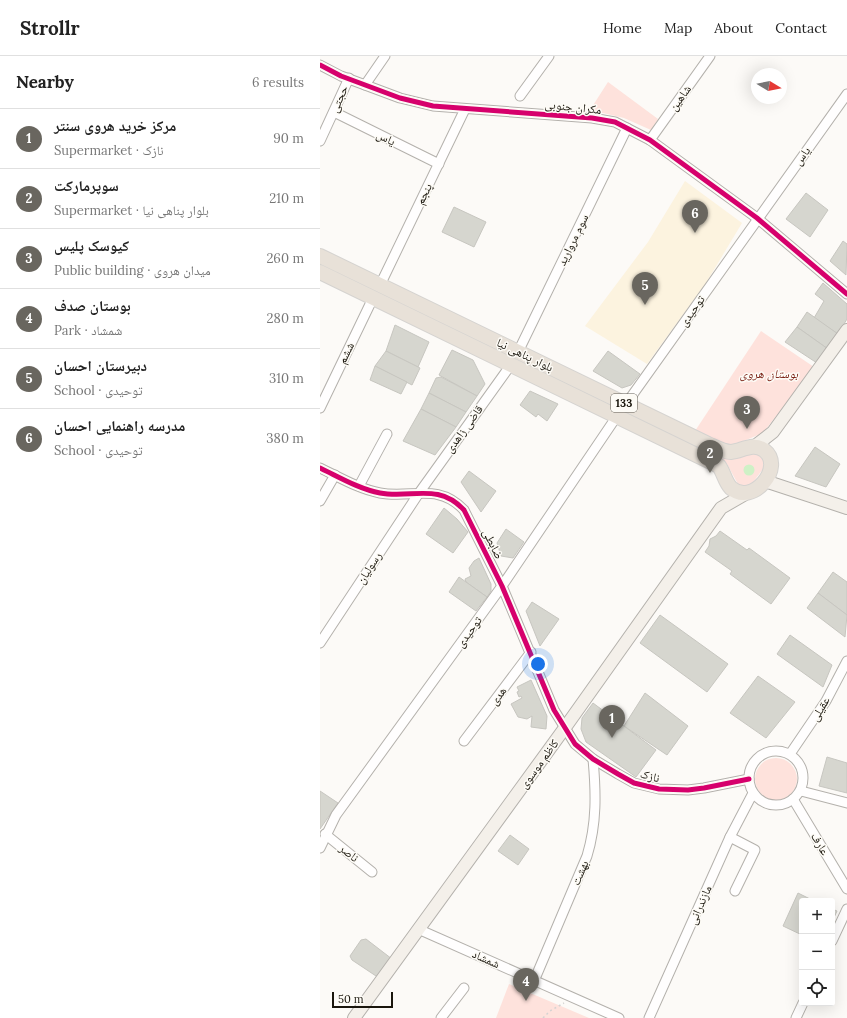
<!DOCTYPE html>
<meta charset="utf-8">
<style>
:root{--surface:#fff;--page:#f6f6f6;--text:#222;--muted:#767676;--line:#e0e0e0;--accent:#69665f}
body{margin:0;font-family:Lora,"Noto Naskh Arabic",serif;background:var(--page);color:var(--text)}
.controls{position:absolute;right:12px;bottom:12px;display:grid;overflow:hidden;border-radius:4px;box-shadow:0 4px 16px #0002}
.controls button{width:36px;height:36px;display:grid;place-items:center;padding:0;border:0;border-bottom:1px solid var(--line);background:var(--surface);color:var(--text);font:20px sans-serif}
.compass{position:absolute;left:431px;top:12px;width:36px;height:36px;border-radius:50%;background:var(--surface);box-shadow:0 4px 16px #0002;rotate:100deg}
.scale{position:absolute;left:12px;bottom:10px;width:61px;box-sizing:border-box;padding-left:4px;border:2px solid #1a160d;border-top:0;font-size:11px;line-height:14px;white-space:nowrap;color:#1a160d;-webkit-text-stroke:3px #fdfbf6;paint-order:stroke}
.you{position:absolute;left:218px;top:608px;width:14px;height:14px;margin:-10px;border:3px solid #fff;border-radius:50%;background:#1a73e8;box-shadow:0 0 0 6px #1a73e833}
.badge{display:grid;place-items:center;width:26px;height:26px;border-radius:50%;background:var(--accent);color:#fff;font-size:13px;font-weight:700}
.pin{position:absolute;translate:-50% -33px;filter:drop-shadow(0 1px 2px #0008)}
.pin::after{content:'';position:absolute;top:21px;width:14px;height:12px;background:inherit;clip-path:polygon(0 0,100% 0,50% 100%)}
.list{margin:0;padding:0;list-style:none}
h2{display:flex;justify-content:space-between;align-items:center;height:52px;margin:0;padding:0 16px;font-size:17px}
h2 small{font-size:13px;font-weight:400;color:var(--muted)}
.list li{display:grid;grid-template-columns:26px 1fr auto;gap:12px;align-items:center;box-sizing:border-box;height:60px;padding:0 16px;border-top:1px solid var(--line)}
.list b{display:block;font-size:15px;white-space:nowrap}
.list p{margin:0;font-size:13px;white-space:nowrap;color:var(--muted)}
.list em{font-size:13px;font-style:normal;color:var(--muted)}
.icon{flex:none;width:22px;height:22px;fill:none;stroke:currentColor;stroke-width:2;stroke-linecap:round;stroke-linejoin:round}
.map{position:relative;flex:none;width:527px;height:962px;overflow:hidden}
header{display:flex;align-items:center;gap:24px;box-sizing:border-box;height:56px;padding:0 20px;background:var(--surface);border-bottom:1px solid var(--line)}
header strong{font-size:19px}
nav{display:flex;gap:22px;margin-inline-start:auto;font-size:14px}
main{display:flex}
aside{flex:1;background:var(--surface)}
.map>svg:first-child{display:block}
.built{fill:#fcf3df}
.green{fill:#fee2dc}
.water{fill:#cff1c6}
.building{fill:#d6d6cf;stroke:#c7c6c0}
.lines{fill:none;stroke-linecap:round;stroke-linejoin:round}
.minor-casing{stroke:#b4b1ac;stroke-width:11}
.secondary-casing{stroke:#b4b1ac;stroke-width:14}
.primary-casing{stroke:#d5d3d0;stroke-width:16}
.path{stroke:#d4d3d2;stroke-width:1.5;stroke-dasharray:2 3;stroke-linecap:butt}
.minor{stroke:#fffefe;stroke-width:9}
.secondary{stroke:#f4f0ea;stroke-width:12}
.primary{stroke:#e8e1d8;stroke-width:14}
.cycleway-casing{stroke:#fdfbf6;stroke-width:8}
.cycleway{stroke:#d6006c;stroke-width:5}
.labels{text-anchor:middle;stroke-width:3;stroke-linejoin:round;paint-order:stroke}
.shield{fill:#fdfbf6;stroke:#5e5b53;stroke-width:1}
.shield-label{font-size:11px;font-weight:bold;fill:#1a160d}
.street-label{font-size:12px;fill:#1a160d;stroke:#fdfbf6}
.park-label{font-size:12px;font-style:italic;fill:#7b2316;stroke:#fdfbf6}
</style>
<header>
<strong>Strollr</strong>
<nav><a>Home</a><a>Map</a><a>About</a><a>Contact</a></nav>
</header>
<main>
<aside>
<h2>Nearby<small>6 results</small></h2>
<ul class="list">
<li><span class="badge">1</span><div><b>مرکز خرید هروی سنتر</b><p>Supermarket · نازک</p></div><em>90 m</em></li>
<li><span class="badge">2</span><div><b>سوپرمارکت</b><p>Supermarket · بلوار پناهی نیا</p></div><em>210 m</em></li>
<li><span class="badge">3</span><div><b>کیوسک پلیس</b><p>Public building · میدان هروی</p></div><em>260 m</em></li>
<li><span class="badge">4</span><div><b>بوستان صدف</b><p>Park · شمشاد</p></div><em>280 m</em></li>
<li><span class="badge">5</span><div><b>دبیرستان احسان</b><p>School · توحیدی</p></div><em>310 m</em></li>
<li><span class="badge">6</span><div><b>مدرسه راهنمایی احسان</b><p>School · توحیدی</p></div><em>380 m</em></li>
</ul>
</aside>
<div class="map">
<svg width="527" height="962" viewBox="0 0 527 962">
<rect width="100%" height="100%" fill="#fcfaf7"/>
<!-- built -->
<path class="built" d="M365 125 422 167 386 227 327 308 265 270 328 186Z"/>
<!-- green -->
<g class="green">
<path d="M288 26 338 63 331 74 304 62 270 54Z"/>
<path d="M441 275 494 311 443 377 409 391 375 375Z"/>
<path d="M432 397C439 398 442 400 444 407L443 413 431 429 419 430 407 408 398 401 416 402Z"/>
<circle cx="456" cy="723" r="21"/>
<path d="M189 928 269 962H176Z"/>
</g>
<!-- water -->
<circle class="water" cx="429" cy="414" r="5.5"/>
<!-- building -->
<g class="building">
<path d="M486 137 508 154 490 181 466 163Z"/>
<path d="M134 151 166 166 154 191 122 176Z"/>
<path d="M523 185 527 188 526 219 510 205Z"/>
<path d="M503 227 527 248V263L518 278 494 262 504 245 495 238Z"/>
<path d="M487 256 518 278 508 293 477 271Z"/>
<path d="M75 269 109 286 98 311 66 295Z"/>
<path d="M477 271 508 293 497 307 465 286Z"/>
<path d="M132 294 153 304 165 328 157 340 119 319Z"/>
<path d="M66 295 100 312 92 329 55 310Z"/>
<path d="M288 295 320 318 311 329 302 332 273 315Z"/>
<path d="M55 310 87 326 81 338 50 324Z"/>
<path d="M121 321 157 340 146 356 109 337 116 322Z"/>
<path d="M210 335 238 348 227 365 218 358 216 361 200 349Z"/>
<path d="M109 337 146 356 136 371 101 353Z"/>
<path d="M101 353 136 371 115 399 83 385Z"/>
<path d="M495 391 520 408 506 431 475 420Z"/>
<path d="M149 415 176 435 161 456 141 426Z"/>
<path d="M124 452 137 463 148 476 133 497 106 478Z"/>
<path d="M186 473 204 486 193 502 181 500 177 487Z"/>
<path d="M400 475 427 494 429 492 470 522 451 548 410 518 412 515 385 496 389 490 390 483 396 480Z"/>
<path d="M159 502 171 528V535L167 541 146 526 145 523 151 520 149 512 154 505Z"/>
<path d="M513 516 527 526V559L498 537Z"/>
<path d="M139 521 167 541 156 555 129 536Z"/>
<path d="M498 537 527 559 525 581 487 552Z"/>
<path d="M212 546 239 563 220 590 206 555Z"/>
<path d="M340 559 408 608 387 636 320 587Z"/>
<path d="M470 579 512 609 503 631 457 598Z"/>
<path d="M438 620 475 646 446 682 410 657Z"/>
<path d="M211 624 227 660 226 673 211 671 212 660 207 663 198 661 191 648 202 642 201 640 199 641 197 636 199 635 197 631Z"/>
<path d="M325 637 368 670 347 699 304 670Z"/>
<path d="M273 647 336 694 316 721 266 686 261 673 262 662Z"/>
<path d="M507 701 527 707V737L499 730Z"/>
<path d="M0 735 18 747 0 773Z"/>
<path d="M190 779 209 793 198 809 178 795Z"/>
<path d="M478 837 494 845H482V879L463 870Z"/>
<path d="M512 853 517 855 512 866Z"/>
<path d="M46 883 72 903 59 922 32 904 30 900 41 884Z"/>
</g>
<g class="lines">
<defs>
<g id="minor">
<path d="M0 9 21 20 80 42 113 50 272 62 295 66 330 84 437 162 527 238"/>
<path d="M45 29 65 0"/>
<path d="M200 40 229 0"/>
<path d="M14 56 119 108"/>
<path d="M330 84 390 0"/>
<path d="M0 85 29 22"/>
<path d="M63 223 145 53"/>
<path d="M198 296 307 72"/>
<path d="M306 348 527 38"/>
<path d="M0 352 53 242"/>
<path d="M0 412C19 421 39 433 60 437 91 443 118 426 144 454L182 530 234 654 255 688 273 703 298 718 314 727 339 733 368 734 384 732 429 723"/>
<path d="M39 430 67 378"/>
<path d="M0 445 15 419"/>
<path d="M0 587 99 437 190 310"/>
<path d="M144 685 211 596"/>
<circle cx="456" cy="722" r="27"/>
<path d="M470 698 506 645 527 605"/>
<path d="M481 735 527 747"/>
<path d="M473 743 527 833"/>
<path d="M5 778 52 816"/>
<path d="M410 781 435 794 415 835"/>
<path d="M0 792 16 759 182 530 297 360"/>
<path d="M98 873 299 962"/>
<path d="M512 885 527 853"/>
<path d="M214 925 267 800C277 767 276 736 273 703"/>
<path d="M121 962 144 932"/>
<path d="M329 962 410 781 433 737"/>
<path d="M476 962 483 947"/>
</g>
<g id="secondary">
<path d="M435 390 453 376 527 274"/>
<path d="M445 425 527 452"/>
<path d="M34 962 244 673 401 452 427 437"/>
</g>
<path id="primary" d="M0 200 388 388C395 391 404 396 411 396 422 395 433 386 444 394 466 411 432 451 411 432 405 426 404 417 399 410L0 216"/>
</defs>
<!-- minor casing -->
<use href="#minor" class="minor-casing"/>
<!-- secondary casing -->
<use href="#secondary" class="secondary-casing"/>
<!-- primary casing -->
<use href="#primary" class="primary-casing"/>
<!-- path -->
<path class="path" d="M223 962 230 955 244 947"/>
<!-- minor -->
<use href="#minor" class="minor"/>
<!-- secondary -->
<use href="#secondary" class="secondary"/>
<!-- primary -->
<use href="#primary" class="primary"/>
<defs>
<g id="cycleway">
<path d="M0 9 21 20 80 42 113 50 272 62 295 66 330 84 437 162 527 238"/>
<path d="M0 412C19 421 39 433 60 437 91 443 118 426 144 454L182 530 234 654 255 688 273 703 298 718 314 727 339 733 368 734 384 732 429 723"/>
</g>
</defs>
<!-- cycleway casing -->
<use href="#cycleway" class="cycleway-casing"/>
<!-- cycleway -->
<use href="#cycleway" class="cycleway"/>
</g>
<g class="labels">
<!-- shield labels -->
<rect class="shield" x="291" y="338" width="26" height="18" rx="3"/>
<g class="shield-label">
<text x="304" y="351">133</text>
</g>
<!-- street labels -->
<g class="street-label">
<text transform="translate(360 42) rotate(-54)" y="4">شاهین</text>
<text transform="translate(19 43) rotate(-66)" y="4">حجتی</text>
<text transform="translate(253 51) rotate(6)" y="4">مکران جنوبی</text>
<text transform="translate(66 82) rotate(26)" y="4">یاس</text>
<text transform="translate(482 100) rotate(-54)" y="4">یاس</text>
<text transform="translate(104 138) rotate(-64)" y="4">پنجم</text>
<text transform="translate(253 184) rotate(-64)" y="4">سوم مروارید</text>
<text transform="translate(372 255) rotate(-55)" y="4">توحیدی</text>
<text transform="translate(26 297) rotate(-64)" y="4">ششم</text>
<text transform="translate(205 299) rotate(26)" y="4">بلوار پناهی نیا</text>
<text transform="translate(144 373) rotate(-54)" y="4">قاضی زاهدی</text>
<text transform="translate(173 488) rotate(64)" y="4">ضابطی</text>
<text transform="translate(49 512) rotate(-57)" y="4">رسولیان</text>
<text transform="translate(149 576) rotate(-54)" y="4">توحیدی</text>
<text transform="translate(178 640) rotate(-53)" y="4">هدی</text>
<text transform="translate(500 653) rotate(-59)" y="4">عقیلی</text>
<text transform="translate(219 708) rotate(-54)" y="4">کاظم موسوی</text>
<text transform="translate(330 720) rotate(15)" y="4">نازک</text>
<text transform="translate(500 788) rotate(59)" y="4">عارف</text>
<text transform="translate(29 797) rotate(39)" y="4">ناصر</text>
<text transform="translate(260 817) rotate(-67)" y="4">بهشت</text>
<text transform="translate(380 849) rotate(-66)" y="4">مازندرانی</text>
<text transform="translate(166 903) rotate(24)" y="4">شمشاد</text>
</g>
<!-- park labels -->
<g class="park-label">
<text x="449" y="322">بوستان هروی</text>
</g>
</g>
</svg>
<div class="controls">
<button>+</button>
<button>−</button>
<button><svg class="icon" aria-label="locate" viewBox="0 0 24 24"><circle cx="12" cy="12" r="6"/><path d="M12 2v4M12 18v4M2 12h4M18 12h4"/></svg></button>
</div>
<svg class="compass" viewBox="-18 -18 36 36"><path d="M0-13l5 13h-10z" fill="#e53935"/><path d="M0 13l5-13h-10z" fill="#767676"/></svg>
<div class="scale">50 m</div>
<div class="you"></div>
<div class="pin badge" style="left:292px;top:682px">1</div>
<div class="pin badge" style="left:390px;top:417px">2</div>
<div class="pin badge" style="left:427px;top:373px">3</div>
<div class="pin badge" style="left:206px;top:945px">4</div>
<div class="pin badge" style="left:325px;top:249px">5</div>
<div class="pin badge" style="left:375px;top:177px">6</div>
</div>
</main>
